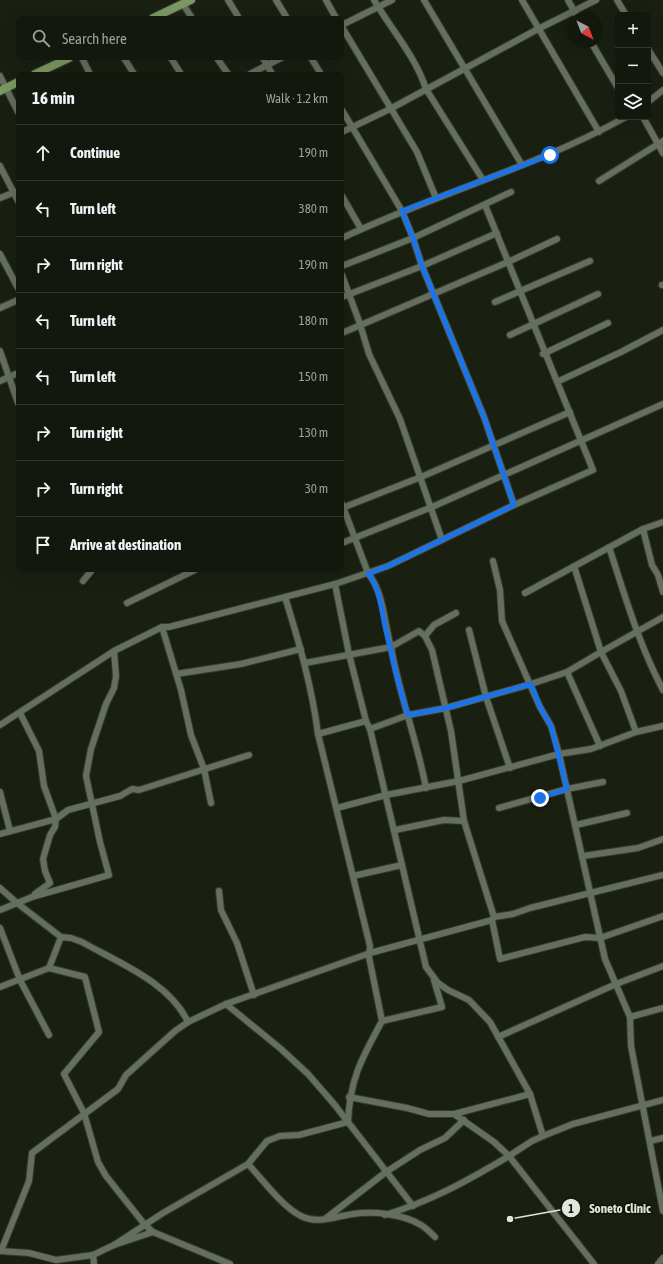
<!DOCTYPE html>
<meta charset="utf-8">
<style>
:root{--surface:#13180e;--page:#20251c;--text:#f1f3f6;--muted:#9da09e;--line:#32372e}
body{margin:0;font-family:"Asap Condensed",sans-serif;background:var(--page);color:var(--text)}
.controls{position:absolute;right:12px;top:12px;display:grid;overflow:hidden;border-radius:6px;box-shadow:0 4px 16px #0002}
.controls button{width:36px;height:36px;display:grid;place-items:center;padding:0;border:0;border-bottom:1px solid var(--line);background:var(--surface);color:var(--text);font:20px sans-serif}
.compass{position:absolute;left:567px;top:12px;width:36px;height:36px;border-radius:50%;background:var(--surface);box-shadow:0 4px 16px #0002;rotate:138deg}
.stop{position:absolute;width:12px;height:12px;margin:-9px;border:3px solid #1a73e8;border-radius:50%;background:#fff}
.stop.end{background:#1a73e8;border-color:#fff;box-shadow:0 1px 4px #0008}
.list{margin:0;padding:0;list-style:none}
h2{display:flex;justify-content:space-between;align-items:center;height:52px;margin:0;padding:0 16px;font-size:17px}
h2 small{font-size:13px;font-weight:400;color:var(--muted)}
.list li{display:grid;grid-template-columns:26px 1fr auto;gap:12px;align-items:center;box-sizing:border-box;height:56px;padding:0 16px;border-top:1px solid var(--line)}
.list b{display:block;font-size:15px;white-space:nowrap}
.list em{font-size:13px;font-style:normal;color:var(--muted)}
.icon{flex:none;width:22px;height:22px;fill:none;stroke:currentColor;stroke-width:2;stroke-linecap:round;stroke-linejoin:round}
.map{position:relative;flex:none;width:663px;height:1264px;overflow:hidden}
.search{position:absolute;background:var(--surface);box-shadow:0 4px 16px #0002;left:16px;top:16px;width:328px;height:44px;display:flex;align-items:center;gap:10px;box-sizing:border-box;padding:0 14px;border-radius:6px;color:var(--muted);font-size:15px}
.panel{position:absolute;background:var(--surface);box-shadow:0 4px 16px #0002;left:16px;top:72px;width:328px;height:500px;border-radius:6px}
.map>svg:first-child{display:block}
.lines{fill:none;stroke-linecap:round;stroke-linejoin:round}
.minor-casing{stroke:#353a31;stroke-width:8}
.major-casing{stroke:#353a31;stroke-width:10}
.minor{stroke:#656f5e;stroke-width:6}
.major{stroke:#7b9861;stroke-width:8}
.route{stroke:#1a73e8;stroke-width:5}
.leader{fill:none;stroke:#e0e6dc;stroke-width:1.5}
.callout-dot{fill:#e0e6dc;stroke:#101709;stroke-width:1.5}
.mark-label{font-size:12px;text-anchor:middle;font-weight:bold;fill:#111}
.callout-label{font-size:13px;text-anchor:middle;font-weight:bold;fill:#e0e6dc;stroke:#101709;stroke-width:3;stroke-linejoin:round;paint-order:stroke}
</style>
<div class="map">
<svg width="663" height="1264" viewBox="0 0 663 1264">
<rect width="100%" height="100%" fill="#192012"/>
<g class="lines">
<defs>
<g id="minor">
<path d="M228 0 239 18"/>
<path d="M276 0 287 18"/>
<path d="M326 0 336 18"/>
<path d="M374 0C391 29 416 57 426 89L483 180"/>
<path d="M424 0 522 165"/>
<path d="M522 0 599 132"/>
<path d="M568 0 578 18"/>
<path d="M617 0 626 15"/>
<path d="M183 4 192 18"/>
<path d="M342 25 392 0"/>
<path d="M342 27 417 152 436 198"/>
<path d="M591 42 618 88"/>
<path d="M648 49 663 73"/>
<path d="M82 58 90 74"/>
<path d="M124 58 134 74"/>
<path d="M171 58 181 74"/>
<path d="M217 58 228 74"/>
<path d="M263 58 272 74"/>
<path d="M311 58 321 74"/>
<path d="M250 74 281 58"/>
<path d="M0 76 18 112"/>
<path d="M648 102 663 90"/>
<path d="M342 110 402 211 413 238 422 266 484 417 514 505"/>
<path d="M643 117 663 153"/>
<path d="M342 132 390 109 538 29 596 0"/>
<path d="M0 166 18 201"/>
<path d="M599 181 663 141"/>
<path d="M342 196 361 229"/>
<path d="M0 198 18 191"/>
<path d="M342 238C435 194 536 167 626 117"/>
<path d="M0 254 18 288"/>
<path d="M342 266 413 238 511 192"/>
<path d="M342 275 360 324 369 354 400 419 442 540"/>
<path d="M662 285H663"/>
<path d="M342 297 422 266 497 233"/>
<path d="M495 302 590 261"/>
<path d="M0 308 18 300"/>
<path d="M342 333 508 262 557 239"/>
<path d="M510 335 598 294"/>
<path d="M0 351 18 403"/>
<path d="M543 354 608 323"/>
<path d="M0 381 18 373"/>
<path d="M559 381 621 352 663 330"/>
<path d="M342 504 368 573C384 593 384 623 391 647L419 631 425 636 432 650 451 731 464 821 494 917 492 920 500 959 585 937 600 938 663 916"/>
<path d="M342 508 421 477 570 412"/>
<path d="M663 522 643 529 652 565 658 575 663 592"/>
<path d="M342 543 432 507 663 404"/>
<path d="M609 547C625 596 639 645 663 690"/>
<path d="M493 561 500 590 502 621 540 707 551 726 560 757"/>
<path d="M83 581 92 570"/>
<path d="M335 584 349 654 366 721 370 729 426 967 438 983 448 990 469 1000 490 1022 530 1094"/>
<path d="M525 593 643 529"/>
<path d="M127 603 195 570"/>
<path d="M162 627 181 690 191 735 204 769 211 803"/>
<path d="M469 630 486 697 510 768"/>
<path d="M425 636 434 625 456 613"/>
<path d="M305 663 391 647C399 694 417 740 426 788"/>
<path d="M567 672 600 746"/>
<path d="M176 674 241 664 301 649"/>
<path d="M0 725 114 651 162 627H169L335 584 388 566 514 505 593 470 485 205"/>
<path d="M370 729 408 715 446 708 531 684 567 672 601 652 574 566"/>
<path d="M636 732 621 691 601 652 663 617"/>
<path d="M318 734 366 721"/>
<path d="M559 754 605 959 630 1017 631 1046 663 1211"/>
<path d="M0 792 10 831"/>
<path d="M337 808 386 795 459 781 559 754 591 749 636 732 663 726"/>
<path d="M499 808 567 789 603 782"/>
<path d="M576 825 627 813"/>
<path d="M395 830 444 820 464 821"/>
<path d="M0 834 56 819 44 786 39 751 20 713"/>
<path d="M583 856 638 848 663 839"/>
<path d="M353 876 402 865"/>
<path d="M0 888 17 903 61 937 71 938 82 942C119 963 169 982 188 1022"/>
<path d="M219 891 221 910 237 943 254 995"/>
<path d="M35 894 50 883 45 871 43 859 50 835 55 827 56 819 68 810 120 796 132 789 139 790 249 755"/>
<path d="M0 910 32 897 109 875 100 842 86 776 91 749 106 704 114 688 116 676 114 651"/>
<path d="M494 917 513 914 530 908 663 875"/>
<path d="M0 928 20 980 49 1035"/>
<path d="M61 937 49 968 85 977 99 1032 64 1074 84 1113 98 1162 106 1176 145 1225 153 1232"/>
<path d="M0 987 49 968"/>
<path d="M226 1004 281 1049 308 1074 334 1104 413 1206"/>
<path d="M630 1017 663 1008"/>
<path d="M382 1021 442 1007 434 980"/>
<path d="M498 1037 616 984 663 966"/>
<path d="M349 1097 407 1108 429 1114H454"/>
<path d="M543 1136 532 1141 509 1156 594 1264"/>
<path d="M650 1141 663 1138"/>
<path d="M248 1164 267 1141 280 1136 299 1135 348 1122C350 1078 362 1058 382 1021L369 957 370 946 318 734C312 687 299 642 285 597"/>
<path d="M385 1215C431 1201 467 1181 509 1156L494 1142 454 1114 530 1094 543 1136 573 1124 663 1100"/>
<path d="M325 1219 386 1172 420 1150 445 1138 464 1120"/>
<path d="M114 1245 163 1213 248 1164C263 1180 283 1208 303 1217 319 1224 337 1216 353 1214 374 1211 403 1214 421 1225 426 1228 431 1233 435 1237"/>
<path d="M0 1251 29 1253 56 1260 93 1255 114 1245 153 1232 230 1264"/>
<path d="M1 1251 29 1181 32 1153 118 1089 126 1075 175 1031 188 1022 226 1004 370 953 492 920"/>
<path d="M93 1255 94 1264"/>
<path d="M658 1264 663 1258"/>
</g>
<g id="major">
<path d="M153 18 191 0"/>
<path d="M35 74 69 58"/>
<path d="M0 91 18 82"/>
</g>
</defs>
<!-- minor casing -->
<use href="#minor" class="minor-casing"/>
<!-- major casing -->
<use href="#major" class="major-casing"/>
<!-- minor -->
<use href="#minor" class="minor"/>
<!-- major -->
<use href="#major" class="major"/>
</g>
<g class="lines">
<!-- route -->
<path class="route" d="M540 798 567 789 551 726 540 707 531 684 446 708 408 715C398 686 392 655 385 626 381 607 380 589 368 574L388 566 514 505 484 417 422 266 413 238 402 211 550 155"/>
</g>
<!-- callouts -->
<path class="leader" d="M510 1219L571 1208"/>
<g class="callout-dot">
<circle cx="510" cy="1219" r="4"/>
<circle cx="571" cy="1208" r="10"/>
</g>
<g class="mark-label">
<text x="571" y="1213">1</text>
</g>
<g class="callout-label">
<text x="620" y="1213">Soneto Clinic</text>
</g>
</svg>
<div class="controls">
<button>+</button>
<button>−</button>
<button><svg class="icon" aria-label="layers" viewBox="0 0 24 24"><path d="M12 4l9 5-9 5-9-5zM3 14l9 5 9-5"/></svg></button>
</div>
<svg class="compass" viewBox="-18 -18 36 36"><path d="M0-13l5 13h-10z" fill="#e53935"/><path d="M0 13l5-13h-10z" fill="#9da09e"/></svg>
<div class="stop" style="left:550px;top:155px"></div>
<div class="stop end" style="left:540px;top:798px"></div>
<div class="search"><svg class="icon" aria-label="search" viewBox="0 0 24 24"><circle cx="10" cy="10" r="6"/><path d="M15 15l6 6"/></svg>Search here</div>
<section class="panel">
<h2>16 min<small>Walk · 1.2 km</small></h2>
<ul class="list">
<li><svg class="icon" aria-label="ahead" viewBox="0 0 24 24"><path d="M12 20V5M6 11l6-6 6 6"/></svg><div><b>Continue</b></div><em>190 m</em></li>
<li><svg class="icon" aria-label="left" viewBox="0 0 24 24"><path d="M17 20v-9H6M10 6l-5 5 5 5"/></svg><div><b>Turn left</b></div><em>380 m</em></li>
<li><svg class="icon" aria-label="right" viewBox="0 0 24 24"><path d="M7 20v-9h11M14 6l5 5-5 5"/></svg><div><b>Turn right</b></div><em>190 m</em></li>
<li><svg class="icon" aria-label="left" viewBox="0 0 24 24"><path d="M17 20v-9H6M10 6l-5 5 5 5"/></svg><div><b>Turn left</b></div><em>180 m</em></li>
<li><svg class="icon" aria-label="left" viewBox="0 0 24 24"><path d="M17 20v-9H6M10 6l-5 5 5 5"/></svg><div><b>Turn left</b></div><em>150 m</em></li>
<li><svg class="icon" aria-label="right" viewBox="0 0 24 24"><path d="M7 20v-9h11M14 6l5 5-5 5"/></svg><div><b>Turn right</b></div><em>130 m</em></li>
<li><svg class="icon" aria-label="right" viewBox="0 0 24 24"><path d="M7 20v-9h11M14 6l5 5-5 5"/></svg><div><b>Turn right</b></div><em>30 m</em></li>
<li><svg class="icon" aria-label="arrive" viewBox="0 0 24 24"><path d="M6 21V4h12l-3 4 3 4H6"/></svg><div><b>Arrive at destination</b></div></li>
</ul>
</section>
</div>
